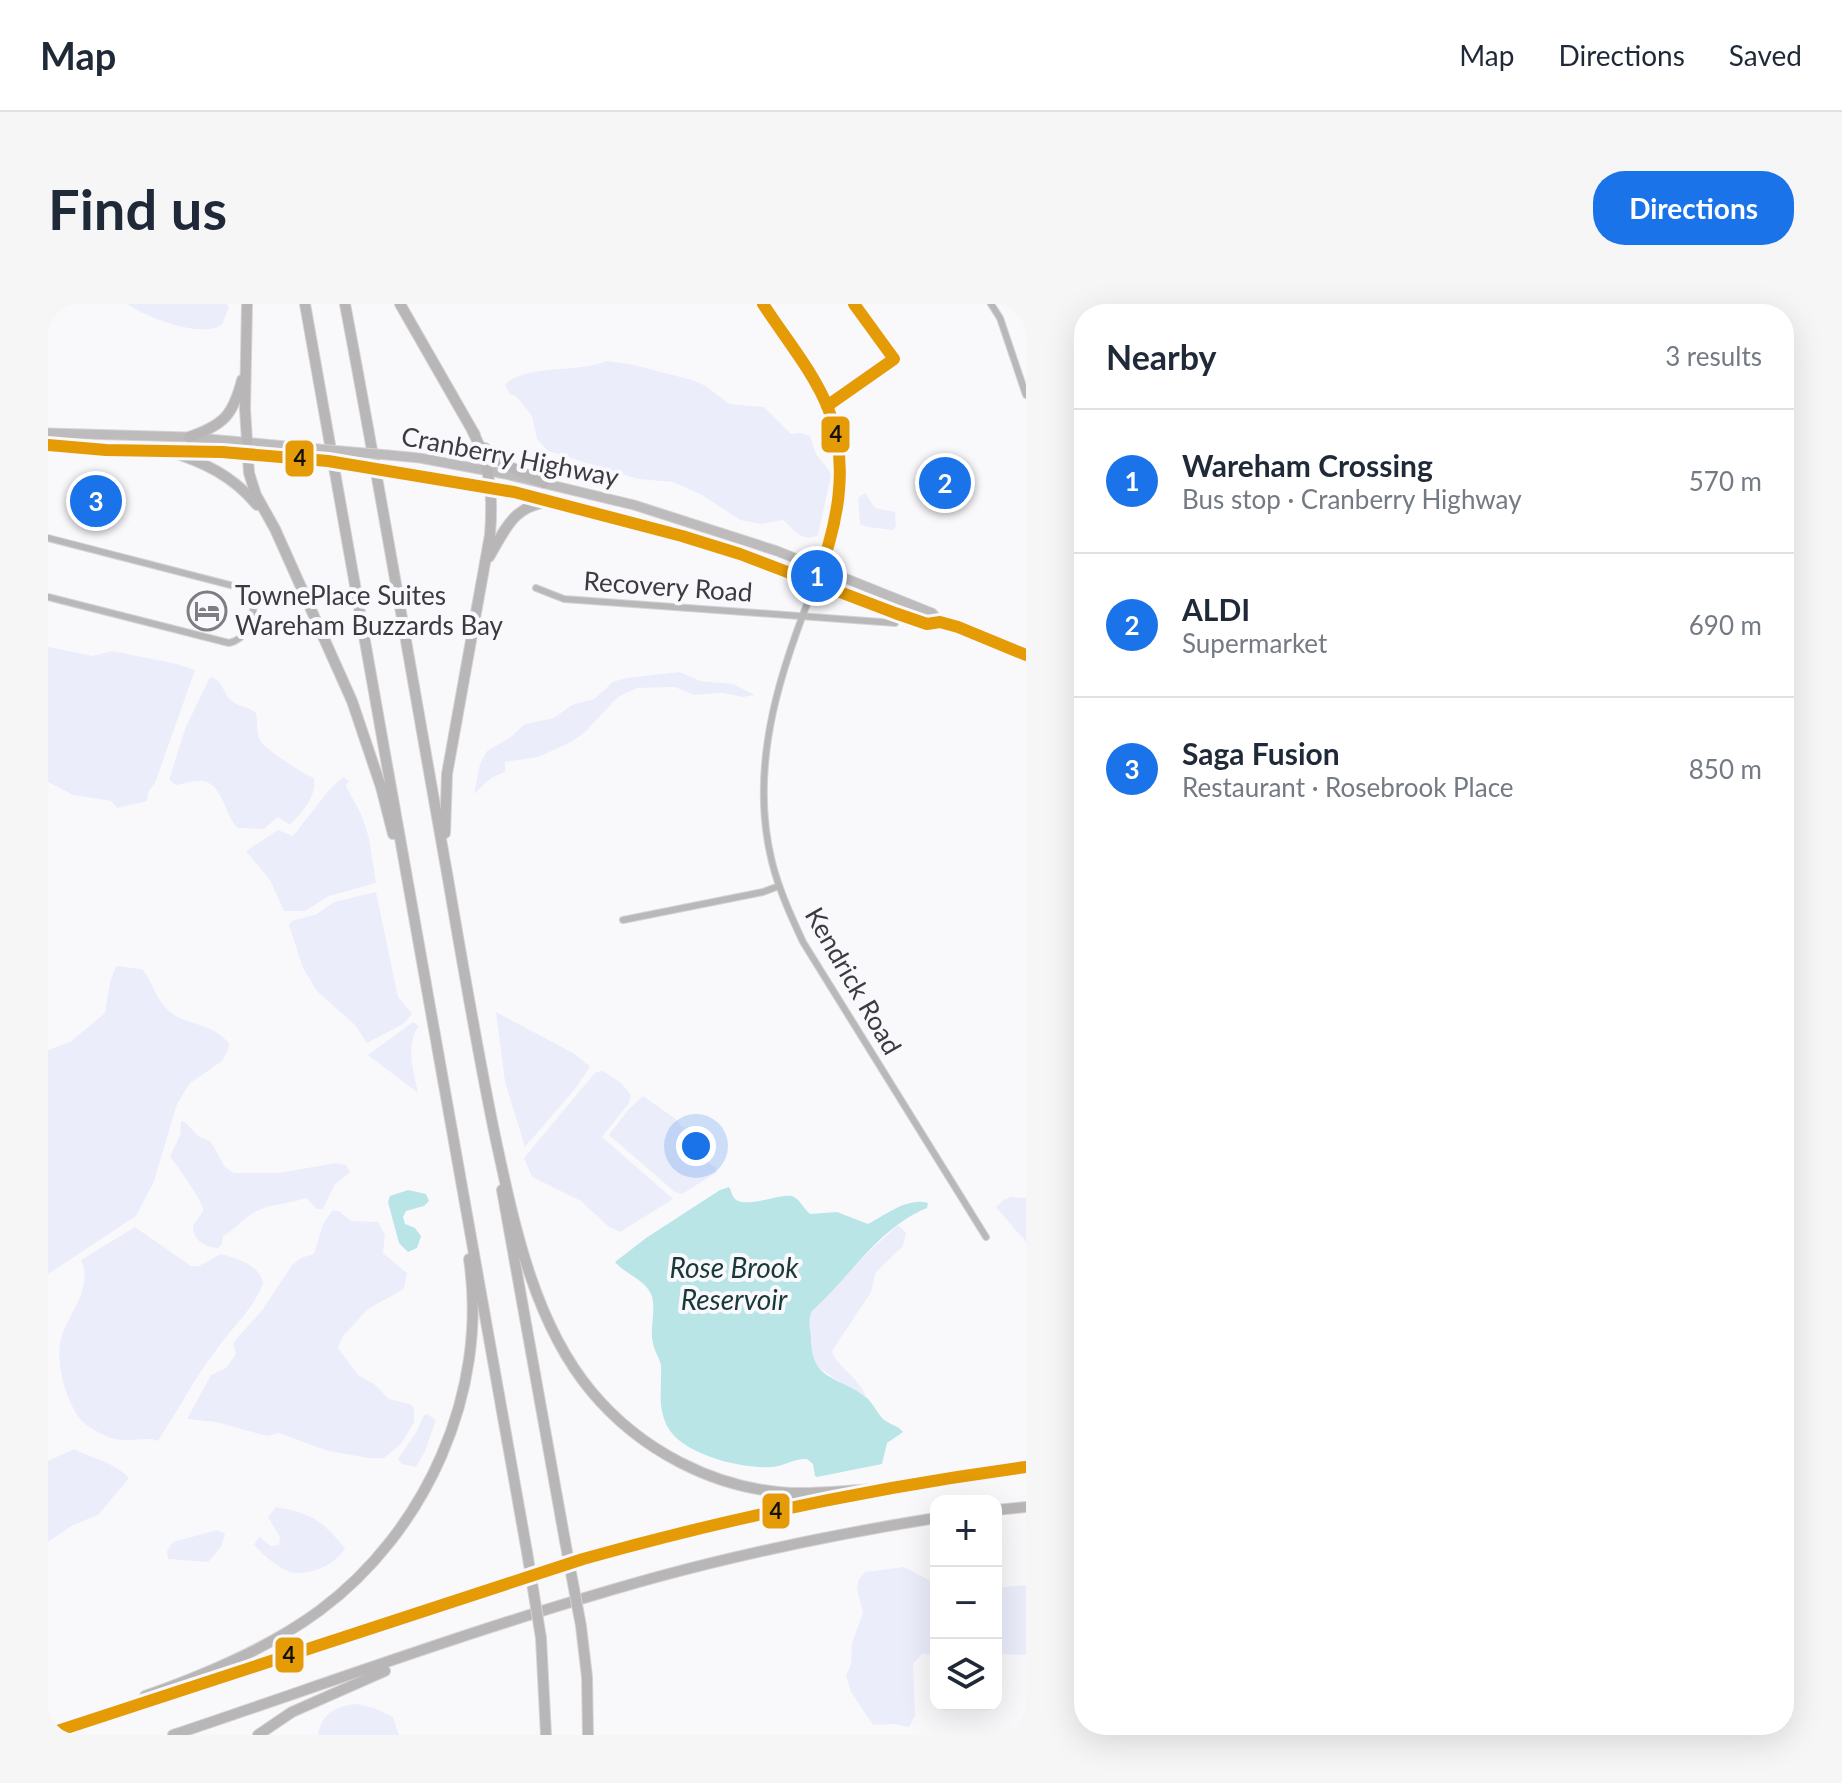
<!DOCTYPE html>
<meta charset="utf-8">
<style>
:root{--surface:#fff;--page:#f6f6f7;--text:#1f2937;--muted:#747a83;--line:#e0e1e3;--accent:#1a73e8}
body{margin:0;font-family:Lato,sans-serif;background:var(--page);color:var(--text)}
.controls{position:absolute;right:24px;bottom:24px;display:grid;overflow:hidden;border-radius:16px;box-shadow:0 8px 32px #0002}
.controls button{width:72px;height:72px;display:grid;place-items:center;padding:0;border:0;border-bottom:2px solid var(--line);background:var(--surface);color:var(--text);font:40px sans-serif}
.you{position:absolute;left:648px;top:842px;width:28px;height:28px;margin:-20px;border:6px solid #fff;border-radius:50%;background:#1a73e8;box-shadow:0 0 0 12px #1a73e833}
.badge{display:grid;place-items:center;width:52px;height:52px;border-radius:50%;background:var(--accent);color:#fff;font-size:26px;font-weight:700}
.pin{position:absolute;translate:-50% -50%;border:4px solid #fff;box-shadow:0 2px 8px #0006}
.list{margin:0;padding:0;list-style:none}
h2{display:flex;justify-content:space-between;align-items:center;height:104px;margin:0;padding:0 32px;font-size:34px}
h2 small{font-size:26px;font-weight:400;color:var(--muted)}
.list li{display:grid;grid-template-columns:52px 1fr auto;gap:24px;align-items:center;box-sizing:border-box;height:144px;padding:0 32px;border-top:2px solid var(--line)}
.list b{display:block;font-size:30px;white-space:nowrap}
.list p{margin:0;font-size:26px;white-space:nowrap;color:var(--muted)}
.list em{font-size:26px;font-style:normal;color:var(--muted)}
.icon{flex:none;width:44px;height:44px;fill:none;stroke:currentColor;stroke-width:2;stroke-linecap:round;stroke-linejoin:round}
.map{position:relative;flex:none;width:978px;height:1431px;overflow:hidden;border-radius:32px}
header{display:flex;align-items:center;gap:48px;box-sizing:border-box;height:112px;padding:0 40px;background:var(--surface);border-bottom:2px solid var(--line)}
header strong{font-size:38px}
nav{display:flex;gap:44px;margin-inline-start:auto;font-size:28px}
.intro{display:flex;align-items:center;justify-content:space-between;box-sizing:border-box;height:192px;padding:0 48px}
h1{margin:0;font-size:56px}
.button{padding:20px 36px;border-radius:32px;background:var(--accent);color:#fff;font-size:28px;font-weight:700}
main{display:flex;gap:48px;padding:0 48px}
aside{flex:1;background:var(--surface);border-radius:32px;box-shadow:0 8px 32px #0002}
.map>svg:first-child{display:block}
.green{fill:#ecedfb}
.water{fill:#b9e5e7}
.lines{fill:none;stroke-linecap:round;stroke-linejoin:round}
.minor-casing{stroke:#d4d4d6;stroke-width:8}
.primary-casing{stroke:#d4d4d6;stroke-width:11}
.motorway-casing{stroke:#d4d4d6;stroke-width:12}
.minor{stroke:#b9b8b9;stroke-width:6}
.primary{stroke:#bdbbbb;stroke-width:9}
.motorway{stroke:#b8b6b6;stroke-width:10}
.primary-bridge-casing{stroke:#d4d4d6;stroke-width:11;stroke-linecap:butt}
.motorway-bridge-casing{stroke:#d4d4d6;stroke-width:12;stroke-linecap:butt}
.primary-bridge{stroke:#bdbbbb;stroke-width:9}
.motorway-bridge{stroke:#b8b6b6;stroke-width:10}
.bus-1-casing{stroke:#f8f8fd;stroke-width:18}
.bus-1{stroke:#e49b06;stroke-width:12}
.labels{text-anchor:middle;stroke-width:8;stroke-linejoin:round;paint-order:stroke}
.street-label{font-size:26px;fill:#3b3b40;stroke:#f8f8fd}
.poi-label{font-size:26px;fill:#3b3b40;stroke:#f8f8fd;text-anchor:start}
.water-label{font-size:28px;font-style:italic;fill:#183839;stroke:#f8f8fd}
.line-badge{stroke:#f8f8fd;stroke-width:3}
.pale-badge-label{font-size:22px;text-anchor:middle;font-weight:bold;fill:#111}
</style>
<header>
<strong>Map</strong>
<nav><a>Map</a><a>Directions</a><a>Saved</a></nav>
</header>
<div class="intro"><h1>Find us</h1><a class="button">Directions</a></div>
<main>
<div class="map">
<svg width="978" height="1431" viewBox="0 0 978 1431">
<rect width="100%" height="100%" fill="#f9f9fc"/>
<!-- green -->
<g class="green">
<path d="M79 0H179L181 3 174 20C155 36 98 13 79 0Z"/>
<path d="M558 57 582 60 644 76 658 82 681 100 716 103 743 130 753 129 762 132 768 150 781 166 783 172 770 231C754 240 746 225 735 216L713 220 692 216 654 191 625 178 590 175 500 147 489 135 484 112 468 92 462 90 457 81C475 60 533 69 558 57Z"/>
<path d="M817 189 827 204 847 208 848 222 845 226 819 223 812 220 810 194Z"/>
<path d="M0 343 45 352 64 347 129 360 147 366 107 479 100 488 99 497 69 504 63 497 25 491 0 478Z"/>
<path d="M632 368 652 377 685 380 707 391 695 393 674 389 646 391 627 383 589 384 570 393 536 429 523 438 490 453 457 458V468L443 474 426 490 432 460 439 447 463 433 477 420 506 414 524 401 546 395 565 378 578 374Z"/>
<path d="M162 373C176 376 174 389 184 397 192 404 201 402 208 409 210 418 208 428 212 436 215 444 257 471 266 474 269 493 254 508 242 521L230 513 216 525 190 524C177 513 175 480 155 477 147 476 136 480 128 481L121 476 137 425Z"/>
<path d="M295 473 301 477 298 482 314 512 321 534 328 579 281 592 257 607H236L222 576 198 547 230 526 245 532 281 486Z"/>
<path d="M328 588 350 693 364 710 355 720 319 739 307 721 269 687 255 664 241 621 244 617 269 610 286 598Z"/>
<path d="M68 662 94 665C105 678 107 695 121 707 138 722 161 717 181 739L180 746 174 757 141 780 129 800 106 877 88 912 0 970V746L22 738 57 709 62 678Z"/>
<path d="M448 708 527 750 542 763 527 785 477 843 457 778Z"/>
<path d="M365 718 371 722C357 740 366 768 370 789L320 751Z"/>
<path d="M555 767 573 779 583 791 581 799 554 833 625 895 572 928 561 923 533 897 484 873 476 854 541 776 548 768Z"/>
<path d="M595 792 629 816 634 823 642 824 645 834 642 846 668 864 669 868 634 890 627 888 561 831 580 806Z"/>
<path d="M136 817 150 832 163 838 177 863 186 869H231L288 859 298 861 302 868 287 880 275 905H269L258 894C241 900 224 899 207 908 195 914 188 925 175 932L174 940 170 944C157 943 145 937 145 922 147 917 154 911 155 906 157 901 127 858 122 853L132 831 133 818Z"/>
<path d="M963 893 978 894V938L948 903 955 896Z"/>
<path d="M284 907H291L303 917 330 918 337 931 335 949 359 969 356 985 320 1005 295 1032 290 1044 310 1071 326 1080 341 1095 362 1100 366 1104V1118L353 1140 336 1154H321L280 1147 231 1129 219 1132 168 1118 139 1115 163 1071 178 1064 188 1050 185 1039 215 1005 244 961 253 954 266 950 275 920Z"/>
<path d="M850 921 858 929 855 942 828 968 823 988 784 1047C788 1062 811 1074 818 1092L797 1082 768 1061 763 1051 761 1015 764 1007 794 973Z"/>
<path d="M87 923 143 962H151L173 950C189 955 211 960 215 979 207 1003 186 1021 172 1041 148 1071 131 1105 110 1137 95 1131 77 1142 56 1131 48 1127 37 1122 31 1114 17 1093 6 1056 14 1031 23 1006 45 984 33 956Z"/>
<path d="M379 1110 388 1116 377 1147 368 1163 354 1160 350 1155 369 1127 376 1111Z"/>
<path d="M26 1145C45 1155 67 1158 81 1174L50 1211 25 1221 0 1238V1157Z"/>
<path d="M228 1203C264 1209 273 1216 297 1244 289 1260 260 1273 242 1268 230 1264 214 1250 206 1241L211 1233 223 1242 231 1241 232 1233 220 1213Z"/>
<path d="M169 1226 177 1230 173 1243 160 1258 120 1255 119 1247 125 1238Z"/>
<path d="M856 1263 888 1280V1351L874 1350 865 1360 867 1412 861 1423 845 1420 825 1421 803 1388 798 1371 803 1361 804 1339 815 1309 809 1285 811 1275 817 1268Z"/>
<path d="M978 1281V1351L948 1350V1284Z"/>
<path d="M309 1400 326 1404 345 1413 351 1431H270C273 1410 289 1401 309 1400Z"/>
</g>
<!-- water -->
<g class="water">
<path d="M681 883C683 886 684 891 686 894 696 906 731 889 744 892 751 894 756 905 762 910L789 908 820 920C838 911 859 893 880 899L879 904C830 924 802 973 764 1007 759 1018 763 1026 763 1037 764 1075 789 1073 815 1091 824 1096 828 1108 835 1115 842 1121 850 1121 855 1128L839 1139 834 1160 769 1173 767 1172 765 1160 759 1155C747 1154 736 1162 724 1163 694 1165 634 1151 619 1122 609 1102 614 1083 613 1062 612 1054 606 1047 605 1039 601 1023 609 1005 603 990 596 975 577 970 567 958L598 934 672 886Z"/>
<path d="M360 886 378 890 381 897 376 902 358 907 355 913 357 920 367 924 373 932 369 944 360 948 351 939 340 898 342 892Z"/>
</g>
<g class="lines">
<defs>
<g id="minor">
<path d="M715 0 779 102"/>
<path d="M943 0 952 14 978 91"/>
<path d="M0 234 209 288C204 308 204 334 181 339L0 293"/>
<path d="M773 265C735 357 699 458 724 558 731 586 743 612 755 638L938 933"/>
<path d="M488 284 516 295 847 319"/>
<path d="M575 616 715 588 731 582"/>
</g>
<g id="primary">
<path d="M0 129 139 133 270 145"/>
<path d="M0 141 58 146 174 148 272 157"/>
<path d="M340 151 372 154 457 170 586 201 729 247 884 309 892 318"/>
<path d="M343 165 508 197 634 232 692 250 847 309 879 320 892 318 910 323 978 351"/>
</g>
<g id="motorway">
<path d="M199 0 197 105 201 169 208 191 227 225 304 397 333 483 345 530"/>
<path d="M257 0 479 1248"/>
<path d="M297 0C333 189 365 379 399 569 414 657 429 745 447 832 466 919 485 1017 543 1087 592 1146 666 1185 743 1189 772 1190 801 1186 830 1185"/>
<path d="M352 0 427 131"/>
<path d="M141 133C176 121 185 111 194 76"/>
<path d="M437 144 456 160 496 179"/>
<path d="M120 147C156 158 185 172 209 201"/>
<path d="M441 253C459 222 466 201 505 197"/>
<path d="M397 529 399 470 442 231C445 193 443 163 425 128"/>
<path d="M454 886 517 1237"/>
<path d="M826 1185 978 1163"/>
<path d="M948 1206 978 1203"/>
<path d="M533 1322 539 1373 540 1431"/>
<path d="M493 1334 498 1431"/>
<path d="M97 1392C157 1371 219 1345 271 1307 378 1228 441 1088 421 955"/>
<path d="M0 1430 535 1255 684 1215 786 1193"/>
<path d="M125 1431C286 1377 446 1318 609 1273 701 1248 794 1229 888 1214"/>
<path d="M210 1431 244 1408 337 1367"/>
</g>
</defs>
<!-- minor casing -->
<use href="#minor" class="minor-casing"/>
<!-- primary casing -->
<use href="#primary" class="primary-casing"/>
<!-- motorway casing -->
<use href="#motorway" class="motorway-casing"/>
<!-- minor -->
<use href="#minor" class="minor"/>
<!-- primary -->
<use href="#primary" class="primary"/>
<!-- motorway -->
<use href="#motorway" class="motorway"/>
<defs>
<g id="primary-bridge">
<path d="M270 145 340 151"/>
<path d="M272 157 343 165"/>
</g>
<g id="motorway-bridge">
<path d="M517 1237 533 1322"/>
<path d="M479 1248 493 1334"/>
</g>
</defs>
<!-- primary-bridge casing -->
<use href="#primary-bridge" class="primary-bridge-casing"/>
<!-- motorway-bridge casing -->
<use href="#motorway-bridge" class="motorway-bridge-casing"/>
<!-- primary-bridge -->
<use href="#primary-bridge" class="primary-bridge"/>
<!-- motorway-bridge -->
<use href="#motorway-bridge" class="motorway-bridge"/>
<defs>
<g id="bus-1">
<path d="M715 0C737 34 765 67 780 104 803 161 789 223 768 278"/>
<path d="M779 102 846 55 806 0"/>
<path d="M0 141 58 146 174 148 280 157 466 188 634 232 692 250 847 309 879 320 892 318 910 323 978 351"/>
<path d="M0 1430 535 1255C681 1214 828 1183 978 1163"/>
</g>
</defs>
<!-- bus-1 casing -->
<use href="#bus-1" class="bus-1-casing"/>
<!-- bus-1 -->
<use href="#bus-1" class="bus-1"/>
</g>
<!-- icons -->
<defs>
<symbol id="hotel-ring" viewBox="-11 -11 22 22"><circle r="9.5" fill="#f8f8fd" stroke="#7e7e82" stroke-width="1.5"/><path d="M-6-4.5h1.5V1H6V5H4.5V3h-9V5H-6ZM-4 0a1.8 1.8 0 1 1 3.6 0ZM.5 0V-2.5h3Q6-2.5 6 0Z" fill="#7e7e82"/></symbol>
</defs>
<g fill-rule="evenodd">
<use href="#hotel-ring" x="137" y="285" width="44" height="44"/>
</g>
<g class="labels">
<!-- street labels -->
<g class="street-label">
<text transform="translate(462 153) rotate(11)" y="9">Cranberry Highway</text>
<text transform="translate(620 283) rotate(4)" y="9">Recovery Road</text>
<text transform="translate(805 677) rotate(60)" y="9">Kendrick Road</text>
</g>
<!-- poi labels -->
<g class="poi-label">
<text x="187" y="301">TownePlace Suites<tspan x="187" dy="30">Wareham Buzzards Bay</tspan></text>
</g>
<!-- water labels -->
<g class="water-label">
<text x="686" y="974">Rose Brook<tspan x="686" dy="32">Reservoir</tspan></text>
</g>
</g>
<g class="line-badge">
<rect x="772" y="111" width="31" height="39" rx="8" fill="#e49b06"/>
<rect x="236" y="135" width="31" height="39" rx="8" fill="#e49b06"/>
<rect x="713" y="1188" width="30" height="38" rx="8" fill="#e49b06"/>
<rect x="226" y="1332" width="31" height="38" rx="8" fill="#e49b06"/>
</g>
<g class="pale-badge-label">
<text x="788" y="138">4</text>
<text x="252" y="162">4</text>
<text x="728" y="1215">4</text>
<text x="241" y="1359">4</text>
</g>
</svg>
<div class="controls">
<button>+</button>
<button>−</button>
<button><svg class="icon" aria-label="layers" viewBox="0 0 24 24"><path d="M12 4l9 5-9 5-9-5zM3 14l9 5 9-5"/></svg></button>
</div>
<div class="you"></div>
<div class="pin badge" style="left:769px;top:272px">1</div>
<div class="pin badge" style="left:897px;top:179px">2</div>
<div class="pin badge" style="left:48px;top:197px">3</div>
</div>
<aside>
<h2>Nearby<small>3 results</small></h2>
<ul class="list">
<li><span class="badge">1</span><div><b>Wareham Crossing</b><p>Bus stop · Cranberry Highway</p></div><em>570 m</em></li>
<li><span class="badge">2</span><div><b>ALDI</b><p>Supermarket</p></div><em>690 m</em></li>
<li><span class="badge">3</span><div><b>Saga Fusion</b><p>Restaurant · Rosebrook Place</p></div><em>850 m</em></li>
</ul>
</aside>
</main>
